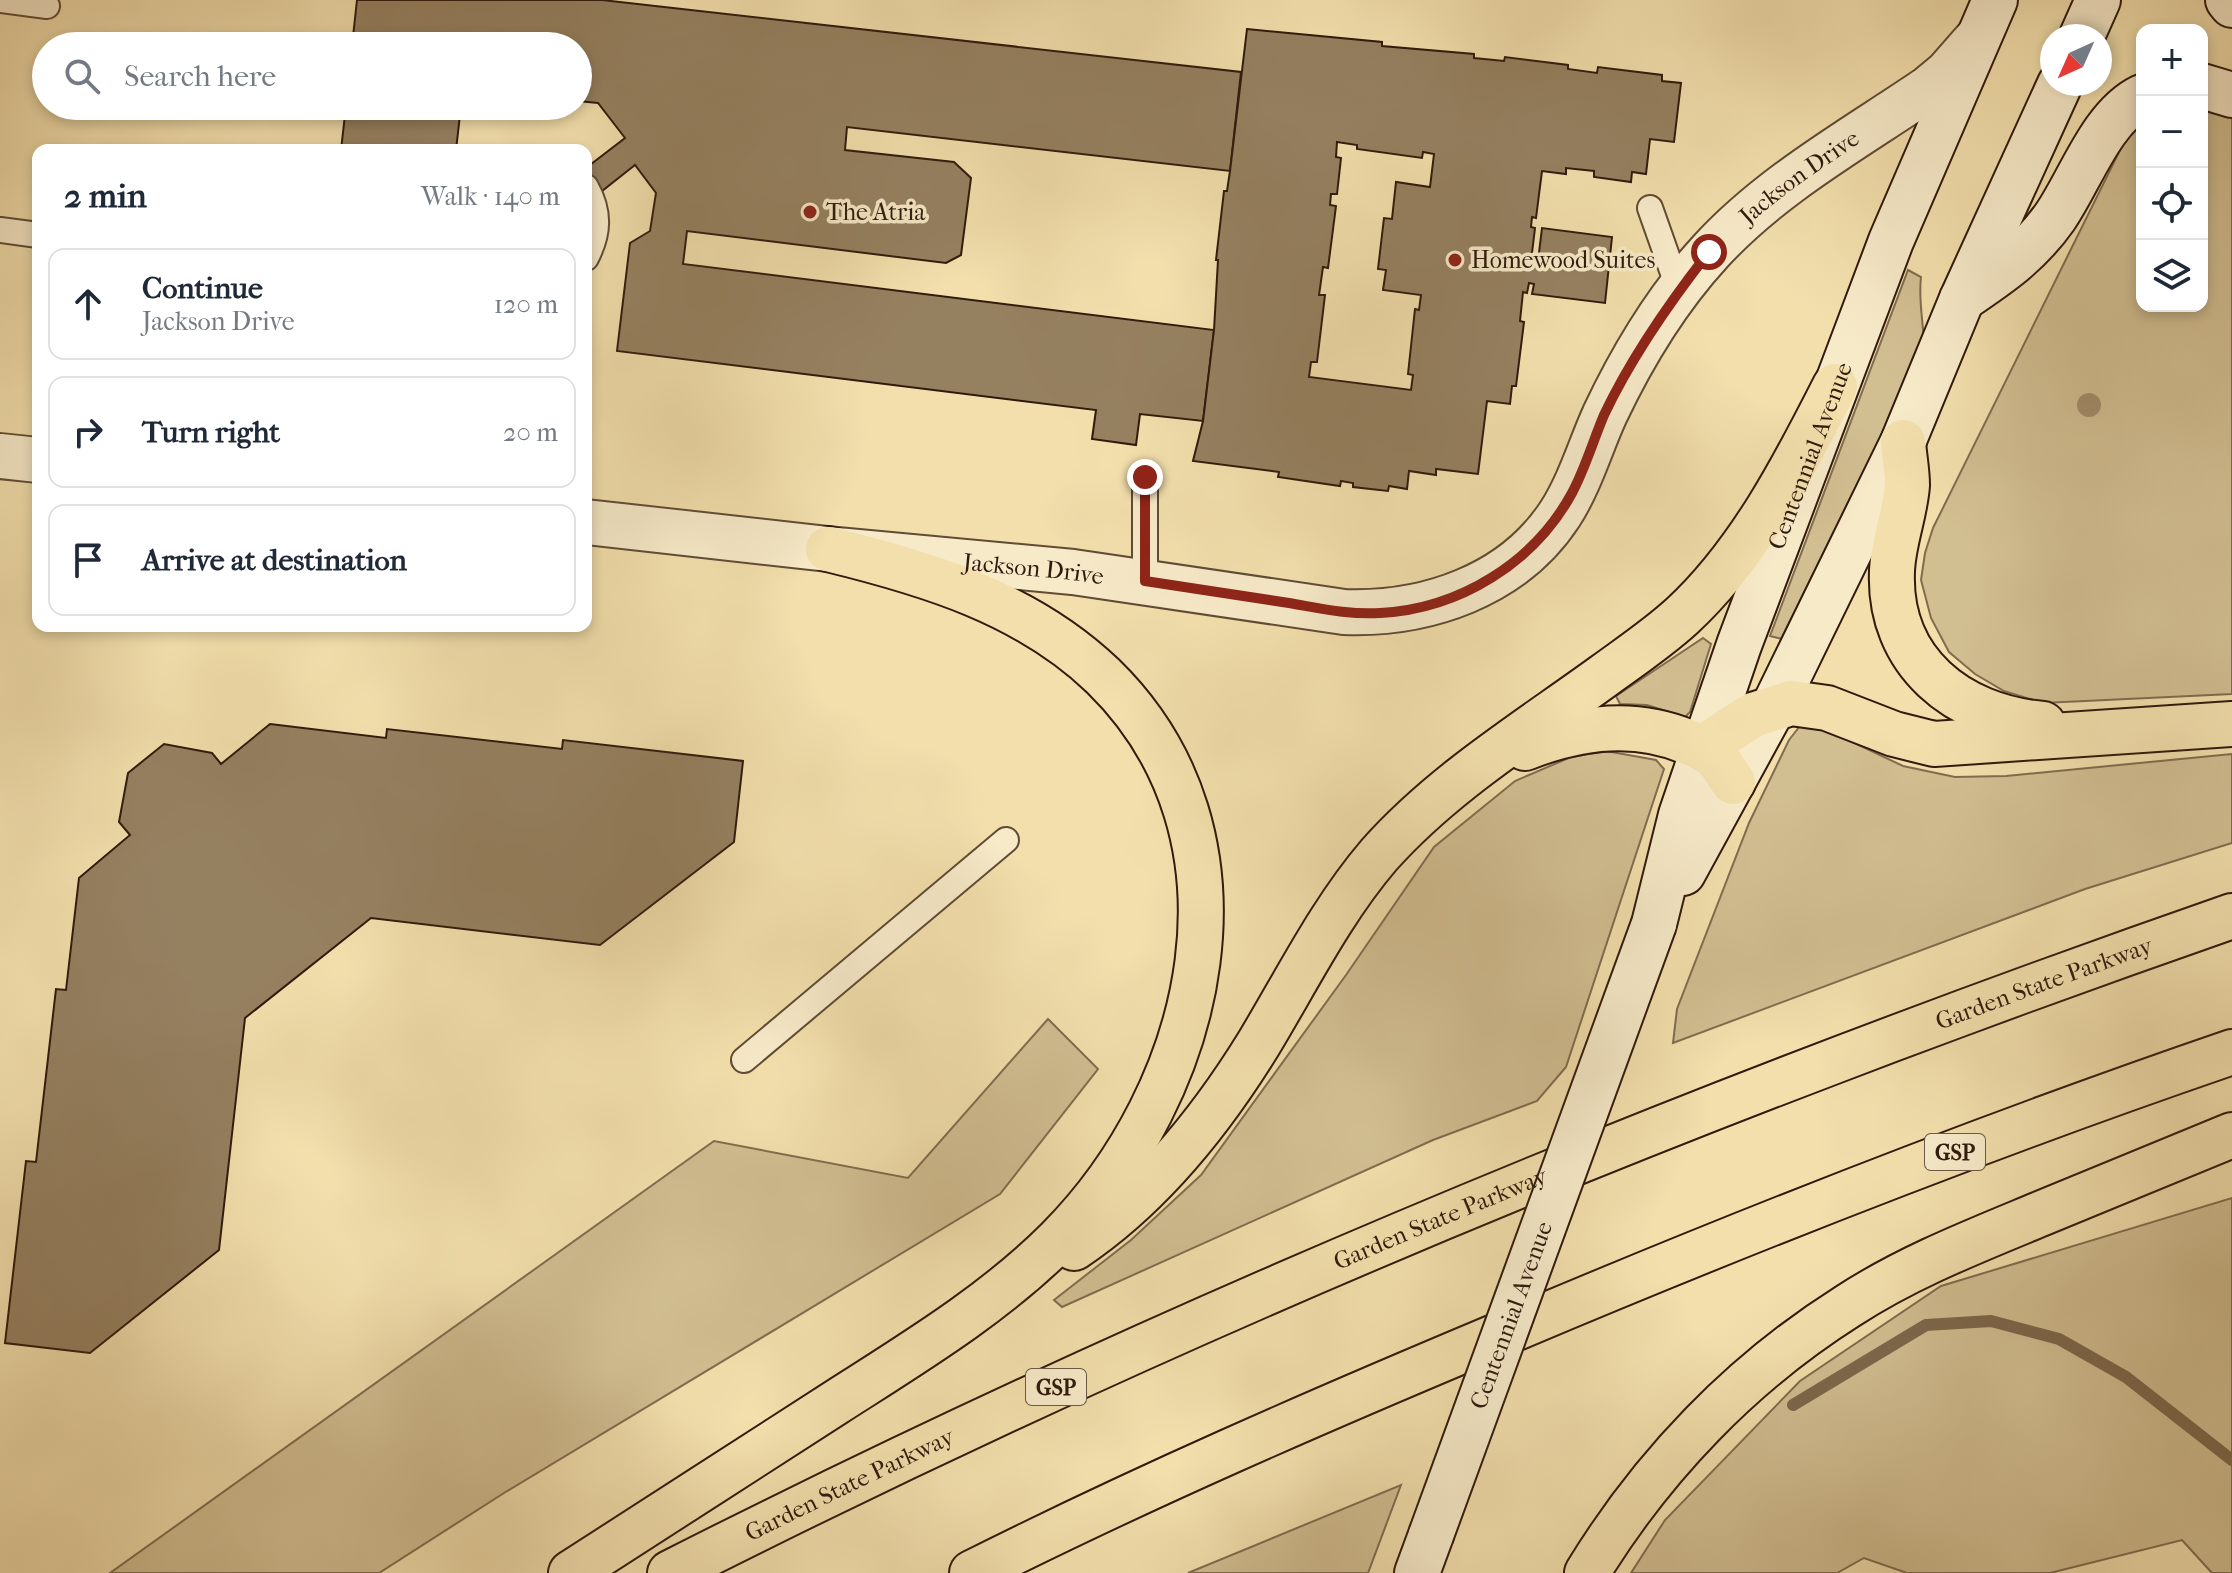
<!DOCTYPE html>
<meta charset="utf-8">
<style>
:root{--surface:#fff;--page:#f6f6f7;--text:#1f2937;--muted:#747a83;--line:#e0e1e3}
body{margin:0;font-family:"IM FELL French Canon",serif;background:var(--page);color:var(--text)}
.controls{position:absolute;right:24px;top:24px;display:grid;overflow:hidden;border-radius:16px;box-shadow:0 4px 12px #0003}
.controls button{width:72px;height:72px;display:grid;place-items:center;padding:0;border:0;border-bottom:2px solid var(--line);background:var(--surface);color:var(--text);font:40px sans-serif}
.compass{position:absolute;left:2040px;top:24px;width:72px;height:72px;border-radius:50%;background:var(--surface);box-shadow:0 4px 12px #0003;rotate:225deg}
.stop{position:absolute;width:24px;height:24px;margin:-18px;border:6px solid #8f2418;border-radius:50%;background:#fff}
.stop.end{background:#8f2418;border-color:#fff;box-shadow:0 2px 8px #0008}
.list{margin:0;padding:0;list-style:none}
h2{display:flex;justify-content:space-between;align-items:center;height:104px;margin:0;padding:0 32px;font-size:34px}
h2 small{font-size:26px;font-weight:400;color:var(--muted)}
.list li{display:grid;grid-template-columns:52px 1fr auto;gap:24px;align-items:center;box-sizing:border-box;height:112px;margin:0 16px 16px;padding:0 16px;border:2px solid var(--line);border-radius:16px}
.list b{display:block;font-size:30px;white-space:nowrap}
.list p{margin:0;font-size:26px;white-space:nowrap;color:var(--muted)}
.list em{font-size:26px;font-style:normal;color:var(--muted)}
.icon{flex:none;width:44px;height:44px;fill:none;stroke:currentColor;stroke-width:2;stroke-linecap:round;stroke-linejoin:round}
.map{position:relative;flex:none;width:2232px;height:1573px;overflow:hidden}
.search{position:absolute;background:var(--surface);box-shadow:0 4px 12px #0003;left:32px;top:32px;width:560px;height:88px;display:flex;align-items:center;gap:20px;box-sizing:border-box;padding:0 28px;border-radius:44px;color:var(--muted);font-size:30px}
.panel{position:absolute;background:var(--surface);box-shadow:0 4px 12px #0003;left:32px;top:144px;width:560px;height:488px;border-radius:16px}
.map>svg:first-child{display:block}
.green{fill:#d1be91;stroke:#806c4f;stroke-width:2}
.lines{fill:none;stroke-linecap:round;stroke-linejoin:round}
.stream{stroke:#7d684c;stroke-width:12}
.building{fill:#958060;stroke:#301a0d;stroke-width:2;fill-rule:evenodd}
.lane-casing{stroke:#604b35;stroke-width:28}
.street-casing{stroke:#604b35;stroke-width:48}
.secondary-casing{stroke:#301a0d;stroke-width:48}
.highway-casing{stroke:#301a0d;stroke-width:48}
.lane{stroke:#f7eac9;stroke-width:24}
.street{stroke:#f7eac9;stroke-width:44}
.secondary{stroke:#f7eac9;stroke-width:44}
.highway{stroke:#f2dfac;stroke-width:44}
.secondary-bridge-casing{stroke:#301a0d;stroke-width:48;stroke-linecap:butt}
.secondary-bridge{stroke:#f7eac9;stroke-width:44}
.tree{fill:#a28e6b}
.route{stroke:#8f2418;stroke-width:10}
.poi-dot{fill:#8f2418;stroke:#f7eac9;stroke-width:3}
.labels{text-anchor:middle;stroke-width:7;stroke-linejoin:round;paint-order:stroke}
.shield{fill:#f7eac9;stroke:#6c5845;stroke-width:2}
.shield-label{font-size:22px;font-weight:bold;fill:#301a0d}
.street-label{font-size:24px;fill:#301a0d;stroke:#f7eac9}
.poi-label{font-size:24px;fill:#301a0d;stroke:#f7eac9;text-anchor:start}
</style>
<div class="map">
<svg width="2232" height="1573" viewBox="0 0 2232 1573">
<rect width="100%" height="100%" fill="#f2dfac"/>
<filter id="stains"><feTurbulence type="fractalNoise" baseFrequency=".0025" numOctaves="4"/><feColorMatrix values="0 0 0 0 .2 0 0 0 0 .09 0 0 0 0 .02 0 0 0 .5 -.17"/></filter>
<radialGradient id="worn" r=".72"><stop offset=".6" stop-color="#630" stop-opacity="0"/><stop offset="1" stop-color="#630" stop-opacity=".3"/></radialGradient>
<!-- green -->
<g class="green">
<path d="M2202 107 2232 118V694L2043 703 2004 691 1975 674 1949 652 1931 618 1921 580 1925 553 1933 528 2126 138 2142 122V306H2202Z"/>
<path d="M1908 270 1921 277C1918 301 1924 324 1924 348L1782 639 1770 636Z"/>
<path d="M1703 638 1711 644 1690 712 1685 717 1647 705 1620 704 1616 696Z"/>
<path d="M1808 721 1903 766 1955 777 2006 776 2232 754V843L2085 889 1673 1043 1677 1009 1749 823 1789 740 1800 726Z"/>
<path d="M1606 751 1656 760 1664 769 1566 1067 1537 1101 1433 1140 1062 1307 1054 1300 1131 1240 1201 1175 1346 975 1434 847 1515 781 1571 757Z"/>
<path d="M1048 1019 1098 1069 1000 1194 504 1493 379 1573H110L714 1141 908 1178Z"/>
<path d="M2232 1198V1573H2212L2182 1540 2050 1573H1907L1864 1558 1837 1573H1631L1665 1520 1800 1381 1941 1286Z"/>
<path d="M1401 1485 1368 1573H1188Z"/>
</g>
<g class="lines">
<!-- stream -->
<path class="stream" d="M1793 1405 1926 1325 1991 1321 2059 1339 2126 1377 2232 1460"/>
</g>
<!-- building -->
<g class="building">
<path d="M357 0H602L1241 72 1230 171 847 127 845 150 954 162 971 178 961 255 946 263 687 231 683 264 1214 330 1203 421 1140 414 1136 445 1092 439 1096 410 617 351 630 243 650 231 656 193 635 165 602 191 586 171V168L625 138 598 103 578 101V46H352Z"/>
<path d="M1247 29 1382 42V46L1474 54V58L1504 61 1505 57 1568 65V69L1597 73 1598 67 1662 75V81L1681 83 1674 142 1650 139 1646 174 1632 172 1631 182 1594 177V171L1566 168V174L1542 171 1536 218 1532 217 1531 227 1535 228 1531 261H1538L1542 228 1612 237 1605 303 1532 294 1534 284 1529 283 1527 293 1523 292 1520 321 1524 322 1516 386H1512L1510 404 1487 401 1478 474 1436 469V475L1409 471 1407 489 1389 486 1388 491 1353 487V483L1341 481 1340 486 1278 477 1279 472 1193 461 1203 421 1214 330 1218 260H1216L1224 191H1227L1230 171ZM1337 142 1357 145V149L1422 158 1423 152 1434 154 1430 187 1396 182 1392 219 1384 218 1378 269 1386 270 1383 290 1421 295 1419 310 1415 309 1408 374 1413 375 1411 390 1309 377 1311 362H1317L1325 295H1319L1323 267 1328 268 1336 206 1330 205 1331 194H1337L1341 158 1336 157Z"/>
<path d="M346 106H461L456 150H341Z"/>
<path d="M270 724 386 738 387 729 562 749 563 740 743 761 734 842 600 945 371 918 245 1018 219 1250 90 1353 5 1343 26 1161 36 1162 56 989 66 990 79 878 130 835 119 822 128 773 164 744 212 753 221 764Z"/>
</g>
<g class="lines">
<defs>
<g id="lane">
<path d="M0 0 47 6"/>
<path d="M586 187C600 212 599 233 586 258"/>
<path d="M1650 208 1679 290"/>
<path d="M0 230 38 235"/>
<path d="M1145 477V581"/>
<path d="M744 1060 1006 840"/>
</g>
<g id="street">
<path d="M0 456 38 460"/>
<path id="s1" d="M586 522 828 549 1073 572 1344 612C1426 615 1513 586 1560 514 1580 483 1590 447 1605 414 1632 357 1667 299 1710 252 1771 185 1854 139 1929 88L1947 73 1975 41"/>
</g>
<g id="secondary">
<path d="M2228 0 2232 5"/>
<path d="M2082 36 2098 0"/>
<path d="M2202 86 2232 95"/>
<path d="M1962 299C1999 274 2029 254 2055 217 2080 181 2101 117 2142 97"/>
<path d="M1683 873 1773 708 1903 442 1962 299 2060 84"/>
<path id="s2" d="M1654 924 1681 815 1739 645 1891 241 1995 0"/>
<path d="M1417 1573 1431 1535"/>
</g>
<g id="highway">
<path d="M1903 442C1904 456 1907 471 1907 485 1905 514 1893 542 1892 571 1888 662 1958 717 2043 724"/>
<path d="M1525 748C1578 727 1634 719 1688 742 1697 746 1707 750 1715 757 1722 764 1727 774 1733 782"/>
<path d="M1702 748 1753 715 1791 703 1827 708 1894 734 1934 744 2232 724"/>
<path d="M1074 1248C1150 1197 1211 1121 1259 1043 1297 980 1331 911 1379 855 1443 783 1528 731 1605 675 1631 656 1658 638 1682 616 1749 554 1794 467 1835 386"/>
<path d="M571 1573C659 1516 747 1460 835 1403 913 1353 993 1305 1058 1240 1206 1091 1267 836 1103 676 1027 603 927 573 828 549"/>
<path id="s3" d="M670 1573C1175 1317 1698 1102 2232 916"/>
<path d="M972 1573C1141 1488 1316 1412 1490 1339 1735 1235 1981 1138 2232 1052"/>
<path d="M1587 1573C1653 1465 1742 1373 1848 1306 1908 1267 1975 1241 2040 1214 2104 1188 2168 1161 2232 1135"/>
</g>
</defs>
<!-- lane casing -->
<use href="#lane" class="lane-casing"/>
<!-- street casing -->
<use href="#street" class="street-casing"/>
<!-- secondary casing -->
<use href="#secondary" class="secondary-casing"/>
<!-- highway casing -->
<use href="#highway" class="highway-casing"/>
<!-- lane -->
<use href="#lane" class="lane"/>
<!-- street -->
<use href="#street" class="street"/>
<!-- secondary -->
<use href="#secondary" class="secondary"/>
<!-- highway -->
<use href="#highway" class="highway"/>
<defs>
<g id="secondary-bridge">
<path id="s4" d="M1431 1535 1654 924"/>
</g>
</defs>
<!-- secondary-bridge casing -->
<use href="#secondary-bridge" class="secondary-bridge-casing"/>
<!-- secondary-bridge -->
<use href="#secondary-bridge" class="secondary-bridge"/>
</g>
<!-- trees -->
<circle class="tree" cx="2089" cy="405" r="12"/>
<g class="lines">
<!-- route -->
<path class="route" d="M1145 477V581C1193 588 1241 596 1289 603 1319 608 1349 615 1380 613 1459 609 1534 563 1572 493 1585 469 1593 441 1604 415 1632 356 1669 303 1709 252"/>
</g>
<!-- markers -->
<g class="poi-dot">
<circle cx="810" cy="212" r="8"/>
<circle cx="1455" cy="260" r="8"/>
</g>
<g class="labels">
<!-- shield labels -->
<g class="shield">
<rect x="1925" y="1134" width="60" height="36" rx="6"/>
<rect x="1026" y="1369" width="60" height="36" rx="6"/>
</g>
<g class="shield-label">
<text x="1955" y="1160">GSP</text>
<text x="1056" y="1395">GSP</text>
</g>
<!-- street labels -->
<g class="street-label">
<text dy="8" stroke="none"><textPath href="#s1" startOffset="1432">Jackson Drive</textPath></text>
<text dy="8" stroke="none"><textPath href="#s2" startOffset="494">Centennial Avenue</textPath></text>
<text dy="8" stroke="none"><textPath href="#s1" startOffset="450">Jackson Drive</textPath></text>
<text dy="8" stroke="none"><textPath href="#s3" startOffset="1496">Garden State Parkway</textPath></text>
<text dy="8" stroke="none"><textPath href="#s3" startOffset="848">Garden State Parkway</textPath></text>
<text dy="8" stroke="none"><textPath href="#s4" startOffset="234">Centennial Avenue</textPath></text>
<text dy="8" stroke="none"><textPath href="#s3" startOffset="200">Garden State Parkway</textPath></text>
</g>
<!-- poi labels -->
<g class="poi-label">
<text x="826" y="220">The Atria</text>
<text x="1471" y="268">Homewood Suites</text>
</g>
</g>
<rect width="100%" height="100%" filter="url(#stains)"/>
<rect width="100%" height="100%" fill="url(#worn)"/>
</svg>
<div class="controls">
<button>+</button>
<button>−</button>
<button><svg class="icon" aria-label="locate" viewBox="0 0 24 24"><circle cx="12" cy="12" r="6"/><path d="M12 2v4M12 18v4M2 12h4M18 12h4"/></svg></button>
<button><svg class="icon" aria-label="layers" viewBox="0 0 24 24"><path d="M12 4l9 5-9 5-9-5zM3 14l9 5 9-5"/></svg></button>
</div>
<svg class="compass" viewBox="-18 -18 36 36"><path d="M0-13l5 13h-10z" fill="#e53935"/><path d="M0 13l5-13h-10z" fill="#747a83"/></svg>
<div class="stop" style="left:1709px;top:252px"></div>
<div class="stop end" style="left:1145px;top:477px"></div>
<div class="search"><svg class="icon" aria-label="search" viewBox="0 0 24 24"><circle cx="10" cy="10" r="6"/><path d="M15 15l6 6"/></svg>Search here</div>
<section class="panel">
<h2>2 min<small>Walk · 140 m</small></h2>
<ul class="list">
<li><svg class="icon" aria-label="ahead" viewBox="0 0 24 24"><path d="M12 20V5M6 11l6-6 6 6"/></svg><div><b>Continue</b><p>Jackson Drive</p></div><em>120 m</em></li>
<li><svg class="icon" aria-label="right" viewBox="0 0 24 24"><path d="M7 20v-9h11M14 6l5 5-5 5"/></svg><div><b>Turn right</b></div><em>20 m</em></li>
<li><svg class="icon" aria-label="arrive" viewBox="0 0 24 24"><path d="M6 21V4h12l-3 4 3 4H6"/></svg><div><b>Arrive at destination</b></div></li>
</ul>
</section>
</div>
